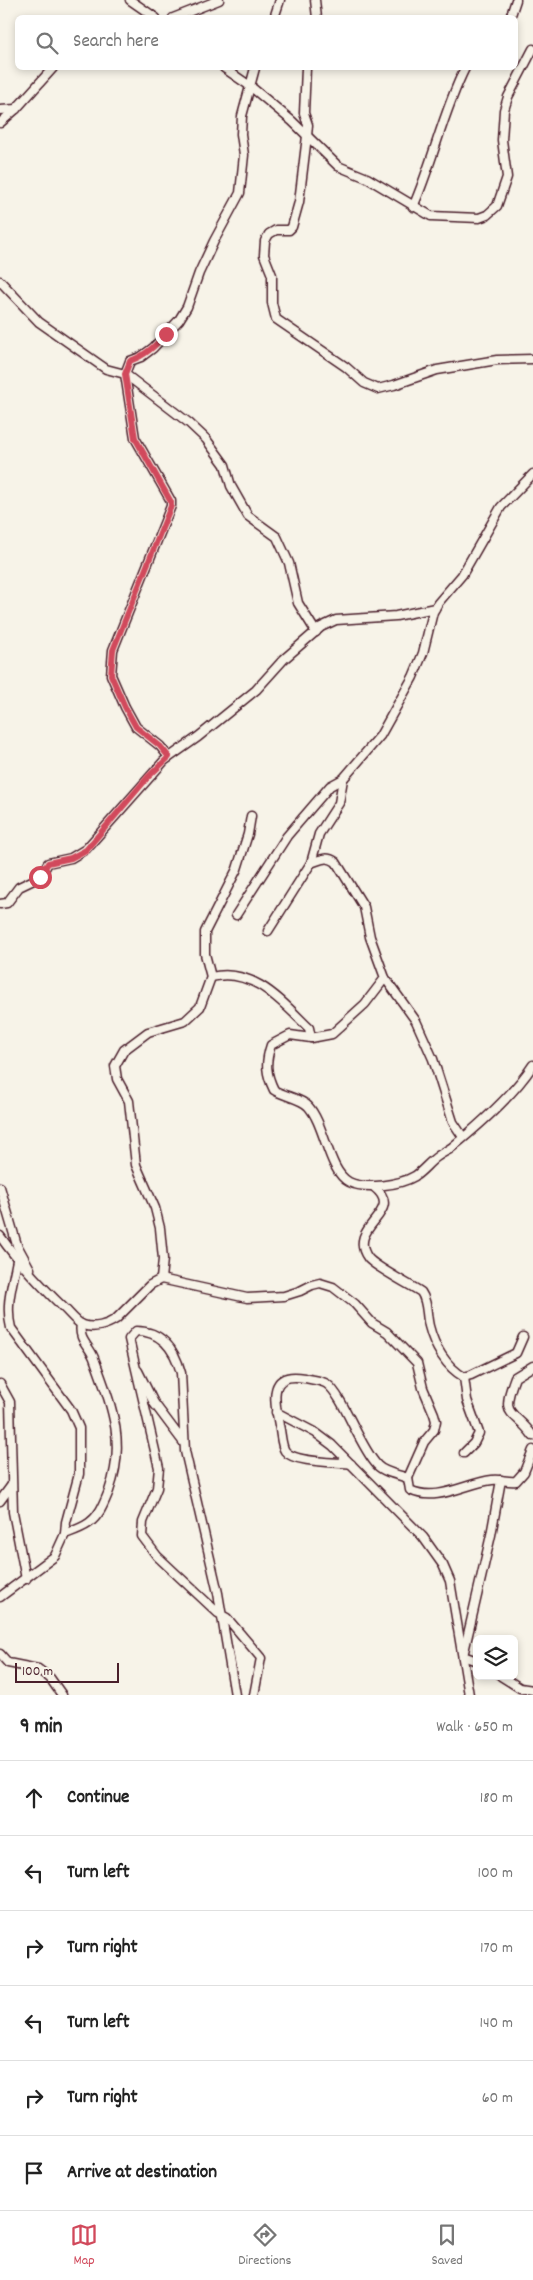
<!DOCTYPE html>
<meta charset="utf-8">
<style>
:root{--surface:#fff;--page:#f2f2f2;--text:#222;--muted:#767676;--line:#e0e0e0;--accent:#d1495b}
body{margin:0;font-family:Dekko,sans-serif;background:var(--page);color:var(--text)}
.controls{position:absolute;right:15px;bottom:15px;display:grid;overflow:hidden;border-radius:8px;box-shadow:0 2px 8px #0003}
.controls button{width:45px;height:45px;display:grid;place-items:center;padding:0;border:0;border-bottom:1px solid var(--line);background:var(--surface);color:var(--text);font:25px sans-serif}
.scale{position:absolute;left:15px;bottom:12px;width:104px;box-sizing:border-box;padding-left:5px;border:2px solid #4a1f2b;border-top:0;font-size:14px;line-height:18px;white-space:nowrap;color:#4a1f2b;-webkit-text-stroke:4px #f7f3e8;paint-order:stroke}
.stop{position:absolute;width:15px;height:15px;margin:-11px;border:4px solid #d1495b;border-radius:50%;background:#fff}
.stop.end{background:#d1495b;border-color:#fff;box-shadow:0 1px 5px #0008}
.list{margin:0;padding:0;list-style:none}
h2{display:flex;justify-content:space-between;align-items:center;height:65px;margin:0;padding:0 20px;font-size:21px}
h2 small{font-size:16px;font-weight:400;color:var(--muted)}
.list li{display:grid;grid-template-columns:32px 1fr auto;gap:15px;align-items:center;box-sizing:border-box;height:75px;padding:0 20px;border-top:1px solid var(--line)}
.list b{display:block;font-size:19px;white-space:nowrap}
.list em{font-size:16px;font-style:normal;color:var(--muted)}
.icon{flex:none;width:28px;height:28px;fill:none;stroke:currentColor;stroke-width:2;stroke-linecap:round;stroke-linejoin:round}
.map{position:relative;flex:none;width:533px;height:1695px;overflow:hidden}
.search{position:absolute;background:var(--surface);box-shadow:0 2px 8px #0003;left:15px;right:15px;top:15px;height:55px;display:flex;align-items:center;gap:12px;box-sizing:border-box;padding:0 18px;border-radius:8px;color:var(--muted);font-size:19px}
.sheet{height:515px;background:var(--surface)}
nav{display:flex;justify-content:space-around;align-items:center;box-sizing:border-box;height:70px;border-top:1px solid var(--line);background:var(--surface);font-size:14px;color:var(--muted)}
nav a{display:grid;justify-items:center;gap:2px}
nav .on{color:var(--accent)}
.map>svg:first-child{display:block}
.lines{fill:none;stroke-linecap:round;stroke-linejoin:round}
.street-casing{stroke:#4a1f2b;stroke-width:11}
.street{stroke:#f7f3e8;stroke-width:8}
.route{stroke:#d1495b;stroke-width:6}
</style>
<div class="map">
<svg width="533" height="1695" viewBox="0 0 533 1695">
<rect width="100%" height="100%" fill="#f7f3e8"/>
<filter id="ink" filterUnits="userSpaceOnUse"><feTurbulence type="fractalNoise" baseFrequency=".02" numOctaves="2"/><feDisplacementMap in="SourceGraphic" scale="10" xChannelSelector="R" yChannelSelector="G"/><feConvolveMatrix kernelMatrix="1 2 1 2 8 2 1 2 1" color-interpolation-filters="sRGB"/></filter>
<g filter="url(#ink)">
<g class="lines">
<defs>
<g id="street">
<path d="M130 0 156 18"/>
<path d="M315 0 317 18"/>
<path d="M173 18 219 0"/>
<path d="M274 18 280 0"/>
<path d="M510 18 516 0"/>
<path d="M224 68 250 86 292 121 338 166 367 178 431 216 479 218 487 215 497 206 507 177 502 140 504 110 508 97 533 49"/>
<path d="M306 68 304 113 308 125 307 136 299 202 292 227 289 230H276L269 234 265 241 264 255 272 275V303L276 319 346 367 364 383 378 389 394 385 437 370 497 360 533 359"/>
<path d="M0 110 16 109"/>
<path d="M0 123 16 109 53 68"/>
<path d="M413 207C433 162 443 112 465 68"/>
<path d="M0 281 39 322 106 369 125 374 189 423 206 439 225 465 231 486 248 516 277 537 289 563 298 603 316 632"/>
<path d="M169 757 160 746 136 727 125 707 111 675 113 650 171 506V501L135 438 125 374 130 361 141 357 153 348 179 320 187 307 199 273 214 241 240 193 244 155 241 134 242 116 255 68"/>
<path d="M311 863C321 859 327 856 336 862L364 907 370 937 385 978 416 1021 433 1059 453 1122 463 1137"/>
<path d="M0 904 7 903 19 887 40 877 48 863 71 858 86 849 164 761 198 737 256 690 284 659 321 627 336 620 396 616 435 608"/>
<path d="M236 915 287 836 330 786 343 779 380 736 413 677 423 653 433 612 438 603 462 575 501 507 533 474"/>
<path d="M268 931 311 863 319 834 339 803 343 779"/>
<path d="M211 977C253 967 281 1001 309 1028L311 1038"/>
<path d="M385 978 365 1004 332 1034 311 1038 290 1035 271 1045C265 1063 266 1074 274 1090 283 1096 300 1098 308 1106 325 1124 328 1171 349 1182 365 1190 400 1185 415 1176 424 1170 429 1162 438 1156 442 1153 447 1151 451 1148 477 1127 515 1093 533 1065"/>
<path d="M0 1187 17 1245 30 1269"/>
<path d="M374 1187C407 1213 345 1226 368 1258 375 1267 409 1284 421 1292 428 1302 426 1314 429 1326 434 1346 446 1367 464 1377L471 1375 516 1353 523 1337"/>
<path d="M0 1236C19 1263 42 1287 66 1310 71 1315 77 1323 83 1325 94 1329 107 1325 116 1319L150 1285 161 1279 247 1298 284 1296 300 1291 312 1285 320 1283 333 1287 355 1304 372 1323 387 1332 417 1363 423 1388 434 1414 436 1421 434 1430 424 1442 408 1478 410 1490C437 1503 466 1483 492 1480 500 1479 508 1482 516 1481L524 1472 533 1450"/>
<path d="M161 1279 163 1259 160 1228 155 1208 136 1165 129 1101 117 1079 115 1066 124 1050 148 1032 185 1021 200 1007 211 977 205 954V932L237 869 248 834 251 816"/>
<path d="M533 1366 515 1377C499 1419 513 1408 533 1436"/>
<path d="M138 1371 154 1403 184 1443"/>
<path d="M464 1377 467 1400 479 1433 474 1443 464 1453"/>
<path d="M0 1384 10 1402 13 1512 26 1579"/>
<path d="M276 1412 316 1433 332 1445 423 1537 443 1565 450 1581 469 1695"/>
<path d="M351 1464C337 1462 294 1463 285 1451 281 1445 281 1432 279 1425 274 1399 268 1371 305 1378 312 1380 321 1380 327 1384 344 1397 359 1446 377 1465 383 1472 398 1475 408 1478"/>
<path d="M0 1501 11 1486"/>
<path d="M65 1534C73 1531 82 1528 89 1523 100 1515 104 1503 109 1491 127 1441 111 1405 94 1358 89 1345 78 1340 81 1324"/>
<path d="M0 1597 55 1556 65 1534 66 1522 79 1474V1428L71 1410 11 1328C5 1304 13 1283 17 1260"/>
<path d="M0 1654 8 1663 38 1669 50 1678 62 1695"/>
<path d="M477 1661 463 1656 491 1535 501 1480"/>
<path d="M501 1676 520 1688 533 1690"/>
<path d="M235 1695 218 1593 185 1451 181 1373C175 1350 162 1331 136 1331L129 1339 159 1468 157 1488 143 1522 142 1536 157 1556 218 1613 227 1618 261 1658 254 1695"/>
</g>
</defs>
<!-- street casing -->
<use href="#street" class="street-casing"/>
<!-- street -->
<use href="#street" class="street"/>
</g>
</g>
<g class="lines" filter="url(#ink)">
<!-- route -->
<path class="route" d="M40 877 48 863 71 858 86 850 148 777 169 757 160 746 136 727 125 707 111 675 113 650 171 506V502L135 438 125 374 130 361C146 355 155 346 166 334"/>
</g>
</svg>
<div class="controls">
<button><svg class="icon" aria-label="layers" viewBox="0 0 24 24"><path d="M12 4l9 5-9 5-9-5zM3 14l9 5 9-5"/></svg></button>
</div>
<div class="scale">100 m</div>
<div class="stop" style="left:40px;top:877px"></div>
<div class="stop end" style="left:166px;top:334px"></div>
<div class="search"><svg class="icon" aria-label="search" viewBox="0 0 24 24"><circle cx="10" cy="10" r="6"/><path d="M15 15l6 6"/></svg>Search here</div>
</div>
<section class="sheet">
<h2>9 min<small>Walk · 650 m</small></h2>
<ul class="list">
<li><svg class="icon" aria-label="ahead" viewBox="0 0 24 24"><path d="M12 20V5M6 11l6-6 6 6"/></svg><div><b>Continue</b></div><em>180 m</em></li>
<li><svg class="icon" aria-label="left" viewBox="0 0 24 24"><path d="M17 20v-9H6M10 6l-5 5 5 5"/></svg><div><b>Turn left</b></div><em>100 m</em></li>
<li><svg class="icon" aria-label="right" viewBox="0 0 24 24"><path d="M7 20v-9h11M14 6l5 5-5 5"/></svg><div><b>Turn right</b></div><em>170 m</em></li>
<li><svg class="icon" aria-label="left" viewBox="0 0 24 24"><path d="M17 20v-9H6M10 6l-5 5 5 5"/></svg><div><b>Turn left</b></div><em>140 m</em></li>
<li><svg class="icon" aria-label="right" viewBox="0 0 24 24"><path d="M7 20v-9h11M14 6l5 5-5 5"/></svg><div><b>Turn right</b></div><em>60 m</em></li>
<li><svg class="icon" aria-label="arrive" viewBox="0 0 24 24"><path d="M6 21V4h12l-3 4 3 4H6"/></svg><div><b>Arrive at destination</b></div></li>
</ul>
</section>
<nav>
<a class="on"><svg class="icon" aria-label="map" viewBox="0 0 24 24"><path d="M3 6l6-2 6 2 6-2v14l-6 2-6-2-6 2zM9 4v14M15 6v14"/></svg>Map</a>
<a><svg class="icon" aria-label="directions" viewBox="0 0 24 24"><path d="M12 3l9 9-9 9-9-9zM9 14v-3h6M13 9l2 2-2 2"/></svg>Directions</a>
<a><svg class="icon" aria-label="saved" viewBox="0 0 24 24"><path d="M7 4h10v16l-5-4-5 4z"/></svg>Saved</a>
</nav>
